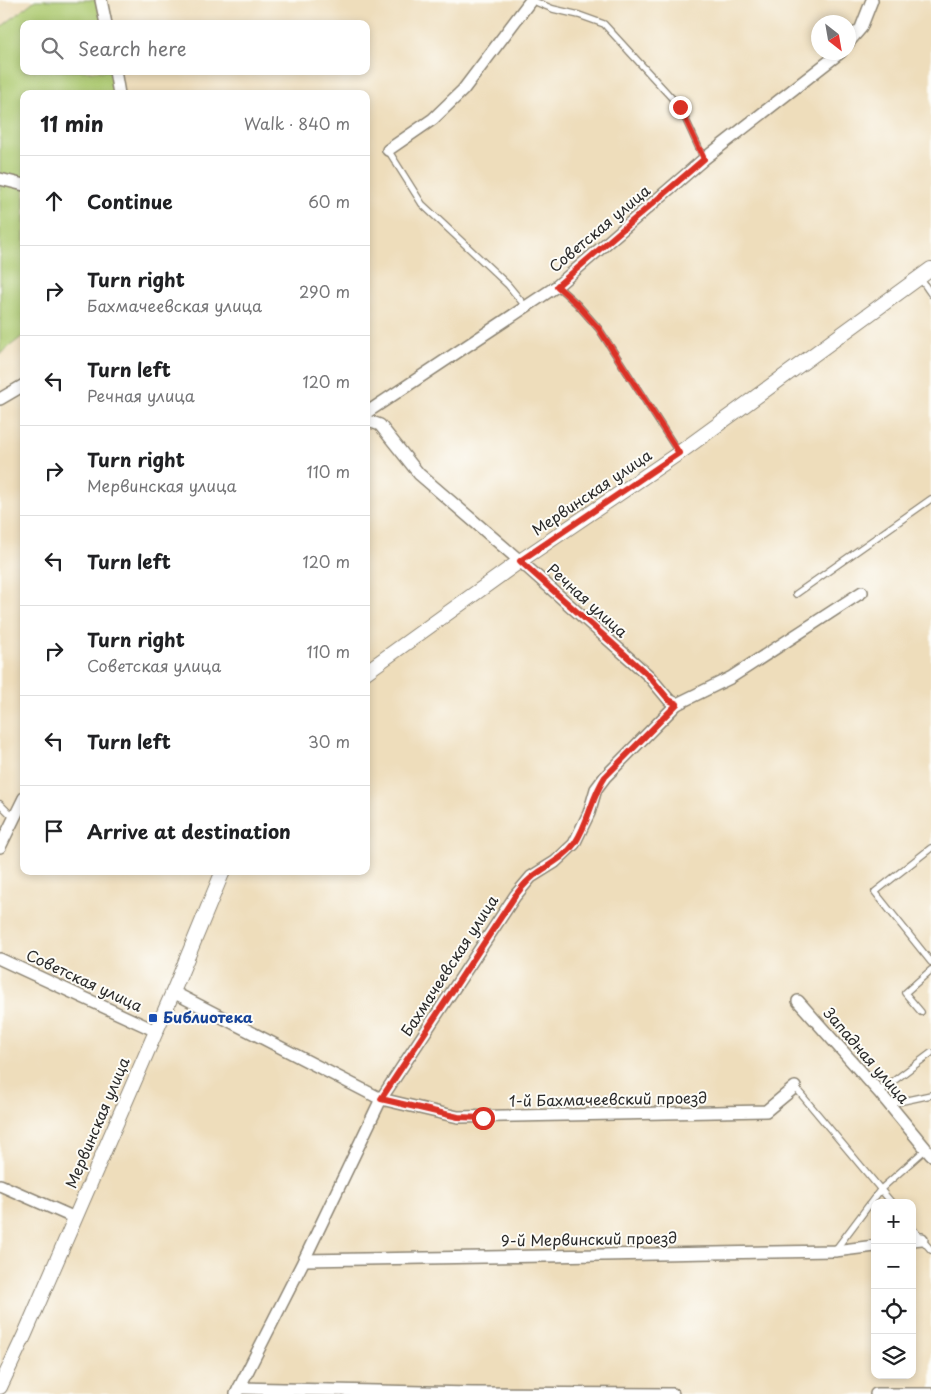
<!DOCTYPE html>
<meta charset="utf-8">
<style>
:root{--surface:#fff;--page:#f2f2f2;--text:#202124;--muted:#757577;--line:#e0e0e0}
body{margin:0;font-family:"Playpen Sans",sans-serif;background:var(--page);color:var(--text)}
.controls{position:absolute;right:15px;bottom:15px;display:grid;overflow:hidden;border-radius:10px;box-shadow:0 2px 8px #0003}
.controls button{width:45px;height:45px;display:grid;place-items:center;padding:0;border:0;border-bottom:1px solid var(--line);background:var(--surface);color:var(--text);font:25px sans-serif}
.compass{position:absolute;left:811px;top:15px;width:45px;height:45px;border-radius:50%;background:var(--surface);box-shadow:0 2px 8px #0003;rotate:149deg}
.stop{position:absolute;width:15px;height:15px;margin:-11px;border:4px solid #d93025;border-radius:50%;background:#fff}
.stop.end{background:#d93025;border-color:#fff;box-shadow:0 1px 5px #0008}
.list{margin:0;padding:0;list-style:none}
h2{display:flex;justify-content:space-between;align-items:center;height:65px;margin:0;padding:0 20px;font-size:21px}
h2 small{font-size:16px;font-weight:400;color:var(--muted)}
.list li{display:grid;grid-template-columns:32px 1fr auto;gap:15px;align-items:center;box-sizing:border-box;height:90px;padding:0 20px;border-top:1px solid var(--line)}
.list b{display:block;font-size:19px;white-space:nowrap}
.list p{margin:0;font-size:16px;white-space:nowrap;color:var(--muted)}
.list em{font-size:16px;font-style:normal;color:var(--muted)}
.icon{flex:none;width:28px;height:28px;fill:none;stroke:currentColor;stroke-width:2;stroke-linecap:round;stroke-linejoin:round}
.map{position:relative;flex:none;width:931px;height:1394px;overflow:hidden}
.search{position:absolute;background:var(--surface);box-shadow:0 2px 8px #0003;left:20px;top:20px;width:350px;height:55px;display:flex;align-items:center;gap:12px;box-sizing:border-box;padding:0 18px;border-radius:10px;color:var(--muted);font-size:19px}
.panel{position:absolute;background:var(--surface);box-shadow:0 2px 8px #0003;left:20px;top:90px;width:350px;height:785px;border-radius:10px}
.map>svg:first-child{display:block}
.green{fill:#adca71;stroke:#6c7a4e}
.lines{fill:none;stroke-linecap:round;stroke-linejoin:round}
.service-casing{stroke:#8c8473;stroke-width:8}
.minor-casing{stroke:#8c8473;stroke-width:14}
.tertiary-casing{stroke:#8c8473;stroke-width:16}
.service{stroke:#fff;stroke-width:5.5}
.minor{stroke:#fff;stroke-width:11}
.tertiary{stroke:#fff;stroke-width:14}
.route{stroke:#d93025;stroke-width:6}
.transit-dot{fill:#1a4fb4;stroke:#fdfcf7;stroke-width:2}
.labels{text-anchor:middle;stroke-width:4;stroke-linejoin:round;paint-order:stroke}
.street-label{font-size:15px;fill:#2b2b2b;stroke:#fdfcf7}
.transit-label{font-size:15px;font-weight:bold;fill:#164399;stroke:#fdfcf7;text-anchor:start}
</style>
<div class="map">
<svg width="931" height="1394" viewBox="0 0 931 1394">
<rect width="100%" height="100%" fill="#fdfcf7"/>
<filter id="ink" filterUnits="userSpaceOnUse"><feTurbulence type="fractalNoise" baseFrequency=".02" numOctaves="2"/><feDisplacementMap in="SourceGraphic" scale="10" xChannelSelector="R" yChannelSelector="G"/><feConvolveMatrix kernelMatrix="1 2 1 2 8 2 1 2 1" color-interpolation-filters="sRGB"/></filter>
<filter id="wash" filterUnits="userSpaceOnUse"><feTurbulence type="fractalNoise" baseFrequency=".0096" numOctaves="4" result="noise"/><feDisplacementMap in="SourceGraphic" scale="20" xChannelSelector="R" yChannelSelector="G"/><feGaussianBlur stdDeviation="1.12" result="paint"/><feColorMatrix in="noise" values="0 0 0 0 0 0 0 0 0 0 0 0 0 0 0 0 0 1.4 0 .05"/><feComposite in="paint" operator="in"/></filter>
<g filter="url(#wash)">
<rect width="100%" height="100%" fill="#edb"/>
<!-- green -->
<path class="green" d="M35 0H100L105 24H24V71H113L117 94H24V335L0 354V28Z"/>
</g>
<g filter="url(#ink)">
<g class="lines">
<defs>
<g id="service">
<path d="M531 0 553 9 579 15 604 24 680 107 704 159"/>
<path d="M388 150 422 204 508 285 526 307"/>
<path d="M920 278 931 294"/>
<path d="M557 286 577 304 599 329 679 453"/>
<path d="M796 594 931 499"/>
<path d="M0 804 14 818"/>
<path d="M931 848 875 892 931 962"/>
<path d="M921 1012 905 993 931 970"/>
<path d="M795 1087 892 1203"/>
<path d="M879 1092 931 1053"/>
<path d="M889 1104 931 1095"/>
<path d="M912 1228 931 1250"/>
<path d="M836 1249 881 1189 926 1149"/>
</g>
<g id="minor">
<path d="M101 0 106 24"/>
<path d="M848 43 861 28 872 0"/>
<path d="M115 71 119 94"/>
<path d="M388 150 433 119 463 90 531 0"/>
<path d="M0 179 24 185"/>
<path d="M0 399 24 385"/>
<path d="M366 413 557 286 704 159 841 52"/>
<path d="M366 420 380 425 419 474 520 561 649 676 669 700 677 704"/>
<path d="M0 847 24 798"/>
<path d="M0 959 156 1031"/>
<path d="M173 992 381 1099 458 1117 766 1111 795 1087"/>
<path d="M798 1001 879 1092 931 1155"/>
<path d="M0 1185 75 1218"/>
<path d="M912 1240 922 1239"/>
<path d="M304 1260 835 1251 875 1246"/>
<path d="M239 1388 472 1393 673 1394"/>
<path d="M236 1394 304 1260 381 1099 515 896 531 877 555 862 574 844 589 813 596 789 605 777 677 704 730 678 862 592"/>
<path d="M876 1394H931"/>
</g>
<g id="tertiary">
<path d="M366 672 520 561 679 453 931 269"/>
<path d="M0 1387 25 1334 173 992 223 871"/>
</g>
</defs>
<!-- service casing -->
<use href="#service" class="service-casing"/>
<!-- minor casing -->
<use href="#minor" class="minor-casing"/>
<!-- tertiary casing -->
<use href="#tertiary" class="tertiary-casing"/>
<!-- service -->
<use href="#service" class="service"/>
<!-- minor -->
<use href="#minor" class="minor"/>
<!-- tertiary -->
<use href="#tertiary" class="tertiary"/>
</g>
</g>
<g class="lines" filter="url(#ink)">
<!-- route -->
<path class="route" d="M483 1118 458 1117 381 1099 515 896C522 887 529 878 539 872 552 863 566 856 575 843 589 822 591 798 605 777L677 704 669 700 649 676 520 561 679 453 599 329 577 304 557 286 704 159 680 107"/>
</g>
<!-- markers -->
<rect class="transit-dot" x="148" y="1013" width="10" height="10" rx="2.5"/>
<g class="labels">
<!-- street labels -->
<g class="street-label">
<text transform="translate(600 229) rotate(-40)" y="5">Советская улица</text>
<text transform="translate(592 493) rotate(-34)" y="5">Мервинская улица</text>
<text transform="translate(587 601) rotate(42)" y="5">Речная улица</text>
<text transform="translate(450 966) rotate(-57)" y="5">Бахмачеевская улица</text>
<text transform="translate(84 981) rotate(25)" y="5">Советская улица</text>
<text transform="translate(866 1056) rotate(49)" y="5">Западная улица</text>
<text transform="translate(608 1100) rotate(-1)" y="5">1-й Бахмачеевский проезд</text>
<text transform="translate(98 1123) rotate(-67)" y="5">Мервинская улица</text>
<text transform="translate(589 1240) rotate(-1)" y="5">9-й Мервинский проезд</text>
</g>
<!-- transit labels -->
<g class="transit-label">
<text x="163" y="1023">Библиотека</text>
</g>
</g>
</svg>
<div class="controls">
<button>+</button>
<button>−</button>
<button><svg class="icon" aria-label="locate" viewBox="0 0 24 24"><circle cx="12" cy="12" r="6"/><path d="M12 2v4M12 18v4M2 12h4M18 12h4"/></svg></button>
<button><svg class="icon" aria-label="layers" viewBox="0 0 24 24"><path d="M12 4l9 5-9 5-9-5zM3 14l9 5 9-5"/></svg></button>
</div>
<svg class="compass" viewBox="-18 -18 36 36"><path d="M0-13l5 13h-10z" fill="#e53935"/><path d="M0 13l5-13h-10z" fill="#757577"/></svg>
<div class="stop" style="left:483px;top:1118px"></div>
<div class="stop end" style="left:680px;top:107px"></div>
<div class="search"><svg class="icon" aria-label="search" viewBox="0 0 24 24"><circle cx="10" cy="10" r="6"/><path d="M15 15l6 6"/></svg>Search here</div>
<section class="panel">
<h2>11 min<small>Walk · 840 m</small></h2>
<ul class="list">
<li><svg class="icon" aria-label="ahead" viewBox="0 0 24 24"><path d="M12 20V5M6 11l6-6 6 6"/></svg><div><b>Continue</b></div><em>60 m</em></li>
<li><svg class="icon" aria-label="right" viewBox="0 0 24 24"><path d="M7 20v-9h11M14 6l5 5-5 5"/></svg><div><b>Turn right</b><p>Бахмачеевская улица</p></div><em>290 m</em></li>
<li><svg class="icon" aria-label="left" viewBox="0 0 24 24"><path d="M17 20v-9H6M10 6l-5 5 5 5"/></svg><div><b>Turn left</b><p>Речная улица</p></div><em>120 m</em></li>
<li><svg class="icon" aria-label="right" viewBox="0 0 24 24"><path d="M7 20v-9h11M14 6l5 5-5 5"/></svg><div><b>Turn right</b><p>Мервинская улица</p></div><em>110 m</em></li>
<li><svg class="icon" aria-label="left" viewBox="0 0 24 24"><path d="M17 20v-9H6M10 6l-5 5 5 5"/></svg><div><b>Turn left</b></div><em>120 m</em></li>
<li><svg class="icon" aria-label="right" viewBox="0 0 24 24"><path d="M7 20v-9h11M14 6l5 5-5 5"/></svg><div><b>Turn right</b><p>Советская улица</p></div><em>110 m</em></li>
<li><svg class="icon" aria-label="left" viewBox="0 0 24 24"><path d="M17 20v-9H6M10 6l-5 5 5 5"/></svg><div><b>Turn left</b></div><em>30 m</em></li>
<li><svg class="icon" aria-label="arrive" viewBox="0 0 24 24"><path d="M6 21V4h12l-3 4 3 4H6"/></svg><div><b>Arrive at destination</b></div></li>
</ul>
</section>
</div>
